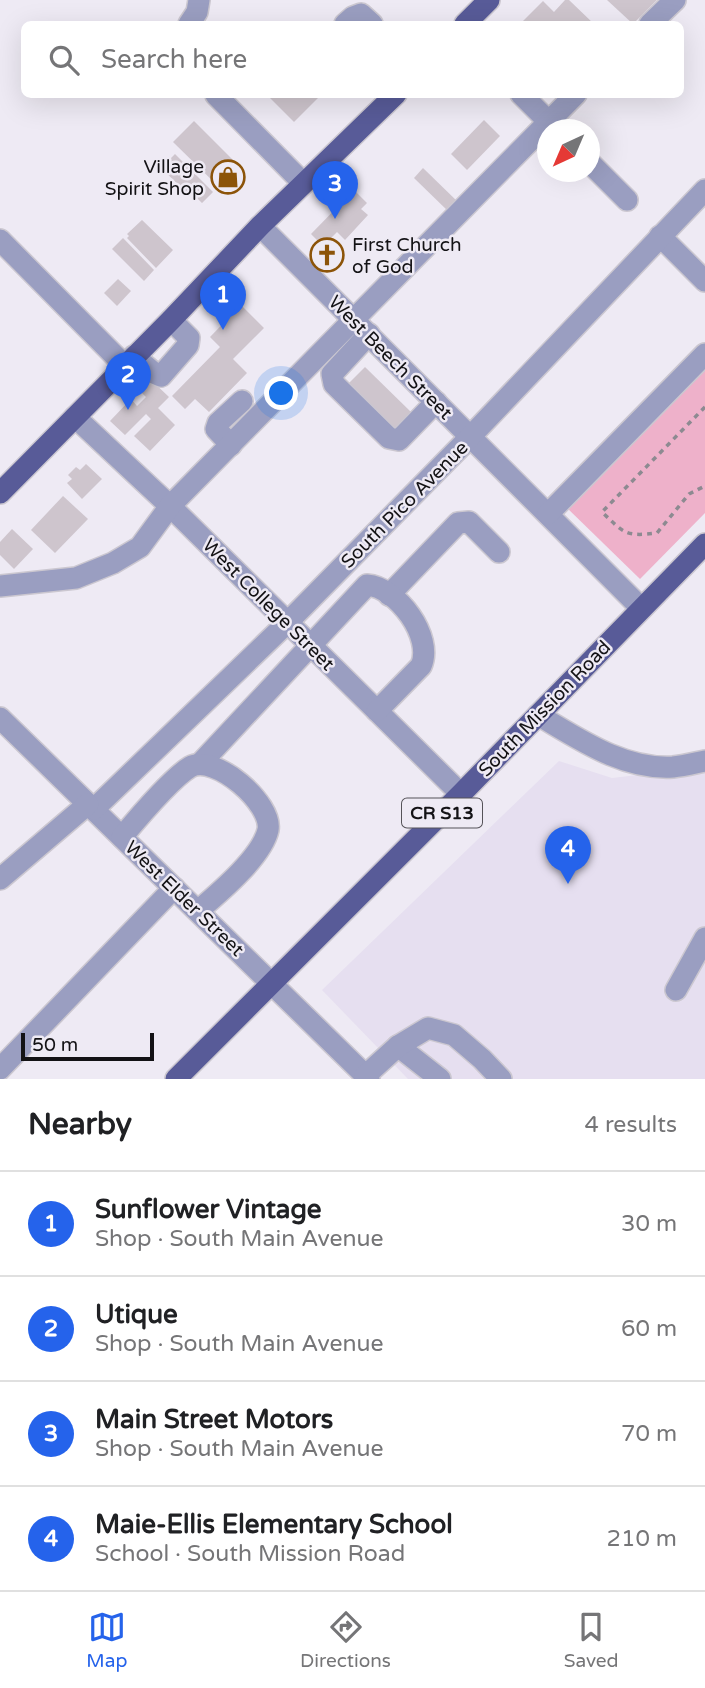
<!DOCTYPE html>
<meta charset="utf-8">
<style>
:root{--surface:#fff;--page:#f2f2f2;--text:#202124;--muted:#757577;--line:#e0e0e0;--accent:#2563eb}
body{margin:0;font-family:"Varela Round",sans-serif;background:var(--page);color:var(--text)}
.compass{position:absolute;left:537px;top:119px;width:63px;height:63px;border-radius:50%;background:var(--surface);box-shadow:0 7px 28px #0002;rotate:224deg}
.scale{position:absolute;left:21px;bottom:18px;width:133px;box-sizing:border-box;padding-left:7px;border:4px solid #131215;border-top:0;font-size:19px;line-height:24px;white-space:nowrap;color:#131215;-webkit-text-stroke:5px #eeeaf4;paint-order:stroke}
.you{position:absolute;left:282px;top:394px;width:24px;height:24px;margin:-18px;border:5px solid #fff;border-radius:50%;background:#1a73e8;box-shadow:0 0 0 10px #1a73e833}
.badge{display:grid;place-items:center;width:46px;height:46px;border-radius:50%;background:var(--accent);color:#fff;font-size:23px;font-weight:700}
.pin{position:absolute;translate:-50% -58px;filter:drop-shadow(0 2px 4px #0008)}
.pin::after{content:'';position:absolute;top:37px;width:24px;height:21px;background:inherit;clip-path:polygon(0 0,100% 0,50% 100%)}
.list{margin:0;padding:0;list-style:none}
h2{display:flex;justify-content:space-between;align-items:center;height:91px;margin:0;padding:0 28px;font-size:30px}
h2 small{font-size:23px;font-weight:400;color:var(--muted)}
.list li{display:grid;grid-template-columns:46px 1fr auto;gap:21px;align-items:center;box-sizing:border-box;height:105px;padding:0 28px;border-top:2px solid var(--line)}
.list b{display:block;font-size:26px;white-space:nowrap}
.list p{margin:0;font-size:23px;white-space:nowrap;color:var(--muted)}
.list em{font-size:23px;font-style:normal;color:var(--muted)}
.icon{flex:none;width:38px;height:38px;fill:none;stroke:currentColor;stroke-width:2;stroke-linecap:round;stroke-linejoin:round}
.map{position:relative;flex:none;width:705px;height:1079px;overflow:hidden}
.search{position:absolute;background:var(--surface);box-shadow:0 7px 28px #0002;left:21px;right:21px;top:21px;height:77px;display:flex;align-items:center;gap:18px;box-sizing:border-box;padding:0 24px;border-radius:10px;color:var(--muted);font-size:26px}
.sheet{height:511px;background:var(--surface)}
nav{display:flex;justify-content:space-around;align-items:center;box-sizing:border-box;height:98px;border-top:2px solid var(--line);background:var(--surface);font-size:19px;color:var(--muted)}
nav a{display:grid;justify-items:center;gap:4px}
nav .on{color:var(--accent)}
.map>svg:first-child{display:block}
.built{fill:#e6dff0}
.green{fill:#eeb1ca}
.building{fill:#cec5cd}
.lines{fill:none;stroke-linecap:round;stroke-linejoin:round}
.minor-casing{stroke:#cbc7d0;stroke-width:24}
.major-casing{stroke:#cbc7d0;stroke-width:24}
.path{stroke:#8d8a91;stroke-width:3.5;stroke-dasharray:5 5;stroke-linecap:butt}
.minor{stroke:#9a9ec1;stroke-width:21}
.major{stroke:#585b98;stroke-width:21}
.labels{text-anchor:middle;stroke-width:5;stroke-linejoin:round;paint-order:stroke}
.shield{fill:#eeeaf4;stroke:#555358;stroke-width:2}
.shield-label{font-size:18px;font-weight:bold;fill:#131215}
.poi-label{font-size:19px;fill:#131215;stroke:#eeeaf4;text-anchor:end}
.street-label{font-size:19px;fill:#131215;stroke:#eeeaf4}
</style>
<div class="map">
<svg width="705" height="1079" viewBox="0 0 705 1079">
<rect width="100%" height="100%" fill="#eeeaf4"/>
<!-- built -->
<path class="built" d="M559 761 612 778 705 767V1079H408L322 990Z"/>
<!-- green -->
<path class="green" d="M705 361V513L640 579 564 505Z"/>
<!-- building -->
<g class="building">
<path d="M565 0H569L594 24H520L543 1 554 12Z"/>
<path d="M607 0H657L633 24Z"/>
<path d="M266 94H322L294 122Z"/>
<path d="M484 120 500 136 467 170 451 154Z"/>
<path d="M194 121 242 169 222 190 173 142Z"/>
<path d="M175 154 213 192 202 203 189 190 186 192 161 168Z"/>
<path d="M423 168 460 204 450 213 414 178Z"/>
<path d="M354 190 367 203 361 209 368 215 345 240 337 232 323 246 311 234Z"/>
<path d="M142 220 173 250 156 268 127 238 129 236 127 234Z"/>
<path d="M123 238 154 270 144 281 112 249Z"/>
<path d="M118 279 131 291 117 306 104 293Z"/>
<path d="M241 305 264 328 233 359 247 373 209 412 195 399 185 409 172 396 220 347 210 337Z"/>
<path d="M365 367 412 413 395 430 348 384Z"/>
<path d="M150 379 169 397 158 408 175 425 150 451 134 436 151 419 146 414 125 435 110 421 131 399 137 406 146 397 139 390Z"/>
<path d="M86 464 102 479 82 499 67 483 72 479 68 475 76 467 80 470Z"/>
<path d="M63 496 88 519 55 553 31 530Z"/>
<path d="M12 529 33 549 14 569 0 555V542Z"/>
</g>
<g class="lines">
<defs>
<g id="minor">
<path d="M189 24 197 12 199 0"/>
<path d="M345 24 353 17 361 14 372 24"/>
<path d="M650 24 675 0"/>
<path d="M521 94 557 130"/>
<path d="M216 95 303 183"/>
<path d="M590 163 627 200"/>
<path d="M260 226 641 608"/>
<path d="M660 236 705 281"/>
<path d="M0 240 125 366"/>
<path d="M369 334 332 374 334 384 389 438 399 440 436 402"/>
<path d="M134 356 154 373 161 376 188 345 189 338 171 320"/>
<path d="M75 417 170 506 461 794"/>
<path d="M231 445 216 429 218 423 242 401"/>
<path d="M548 514 705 354"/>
<path d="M0 586 76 578 113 563 140 547 170 506 576 94"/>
<path d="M389 595 458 523 469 522 499 552"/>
<path d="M538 715C579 739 623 770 673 767 683 766 695 763 705 761"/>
<path d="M0 718 369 1079"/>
<path d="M200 764 367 585C397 587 434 637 421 666L377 711"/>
<path d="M94 809 288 622 470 437 705 190"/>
<path d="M122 837C137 819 172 778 190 767 215 753 273 804 268 830 262 857 219 893 198 911"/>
<path d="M0 879 88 804"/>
<path d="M676 990 705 938"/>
<path d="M398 1046 440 1079"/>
<path d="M0 1069 174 888"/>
<path d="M365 1076 398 1046 428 1028 454 1035 482 1059 501 1079"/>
</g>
<g id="major">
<path d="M465 24 489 0"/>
<path d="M0 493 171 320 260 226 396 94"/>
<path d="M176 1079 461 794 705 544"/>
</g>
</defs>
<!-- minor casing -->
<use href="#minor" class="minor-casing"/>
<!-- major casing -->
<use href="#major" class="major-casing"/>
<!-- path -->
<path class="path" d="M705 407 602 512C624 533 625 537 657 533L689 494 705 486"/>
<!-- minor -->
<use href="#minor" class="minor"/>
<!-- major -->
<use href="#major" class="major"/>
</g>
<!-- icons -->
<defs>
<symbol id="shop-ring" viewBox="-11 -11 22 22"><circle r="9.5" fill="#eeeaf4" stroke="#8c5409" stroke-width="1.5"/><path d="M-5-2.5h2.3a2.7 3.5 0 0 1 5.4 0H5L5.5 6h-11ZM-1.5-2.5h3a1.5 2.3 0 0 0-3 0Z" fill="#8c5409"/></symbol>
<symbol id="church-ring" viewBox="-11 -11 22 22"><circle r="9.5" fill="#eeeaf4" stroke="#8c5409" stroke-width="1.5"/><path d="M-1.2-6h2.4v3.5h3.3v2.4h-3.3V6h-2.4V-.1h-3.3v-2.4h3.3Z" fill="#8c5409"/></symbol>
</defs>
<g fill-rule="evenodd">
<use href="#shop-ring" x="209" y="158" width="38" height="38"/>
<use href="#church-ring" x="308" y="236" width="38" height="38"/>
</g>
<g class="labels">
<!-- shield labels -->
<rect class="shield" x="402" y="798.5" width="80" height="29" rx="5"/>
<g class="shield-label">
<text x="442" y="819">CR S13</text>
</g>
<!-- poi labels -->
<g class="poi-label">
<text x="204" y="173">Village<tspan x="204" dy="22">Spirit Shop</tspan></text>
<text x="352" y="251" text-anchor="start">First Church<tspan x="352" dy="22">of God</tspan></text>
</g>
<!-- street labels -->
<g class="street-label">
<text transform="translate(391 357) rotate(45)" y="7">West Beech Street</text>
<text transform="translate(404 504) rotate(-45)" y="7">South Pico Avenue</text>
<text transform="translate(269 604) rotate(45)" y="7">West College Street</text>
<text transform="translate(544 708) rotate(-46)" y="7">South Mission Road</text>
<text transform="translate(185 898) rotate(44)" y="7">West Elder Street</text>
</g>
</g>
</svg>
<svg class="compass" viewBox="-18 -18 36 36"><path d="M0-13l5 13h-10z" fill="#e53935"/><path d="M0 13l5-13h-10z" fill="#757577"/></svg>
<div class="scale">50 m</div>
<div class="you"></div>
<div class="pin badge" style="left:223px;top:330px">1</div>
<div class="pin badge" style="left:128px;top:410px">2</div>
<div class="pin badge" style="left:335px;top:219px">3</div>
<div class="pin badge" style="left:568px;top:884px">4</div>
<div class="search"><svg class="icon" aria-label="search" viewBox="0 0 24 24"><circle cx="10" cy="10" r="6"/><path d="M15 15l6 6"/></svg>Search here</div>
</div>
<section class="sheet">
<h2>Nearby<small>4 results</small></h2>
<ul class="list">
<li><span class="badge">1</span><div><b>Sunflower Vintage</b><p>Shop · South Main Avenue</p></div><em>30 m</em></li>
<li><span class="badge">2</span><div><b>Utique</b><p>Shop · South Main Avenue</p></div><em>60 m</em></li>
<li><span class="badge">3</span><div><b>Main Street Motors</b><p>Shop · South Main Avenue</p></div><em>70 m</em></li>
<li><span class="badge">4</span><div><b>Maie-Ellis Elementary School</b><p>School · South Mission Road</p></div><em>210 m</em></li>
</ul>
</section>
<nav>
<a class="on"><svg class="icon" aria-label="map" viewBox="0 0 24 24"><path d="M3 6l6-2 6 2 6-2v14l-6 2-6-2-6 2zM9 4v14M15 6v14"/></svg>Map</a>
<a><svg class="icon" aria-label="directions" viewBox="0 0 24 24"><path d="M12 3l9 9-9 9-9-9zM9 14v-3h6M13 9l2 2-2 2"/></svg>Directions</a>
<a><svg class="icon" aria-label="saved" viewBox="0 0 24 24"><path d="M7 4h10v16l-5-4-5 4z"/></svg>Saved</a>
</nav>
